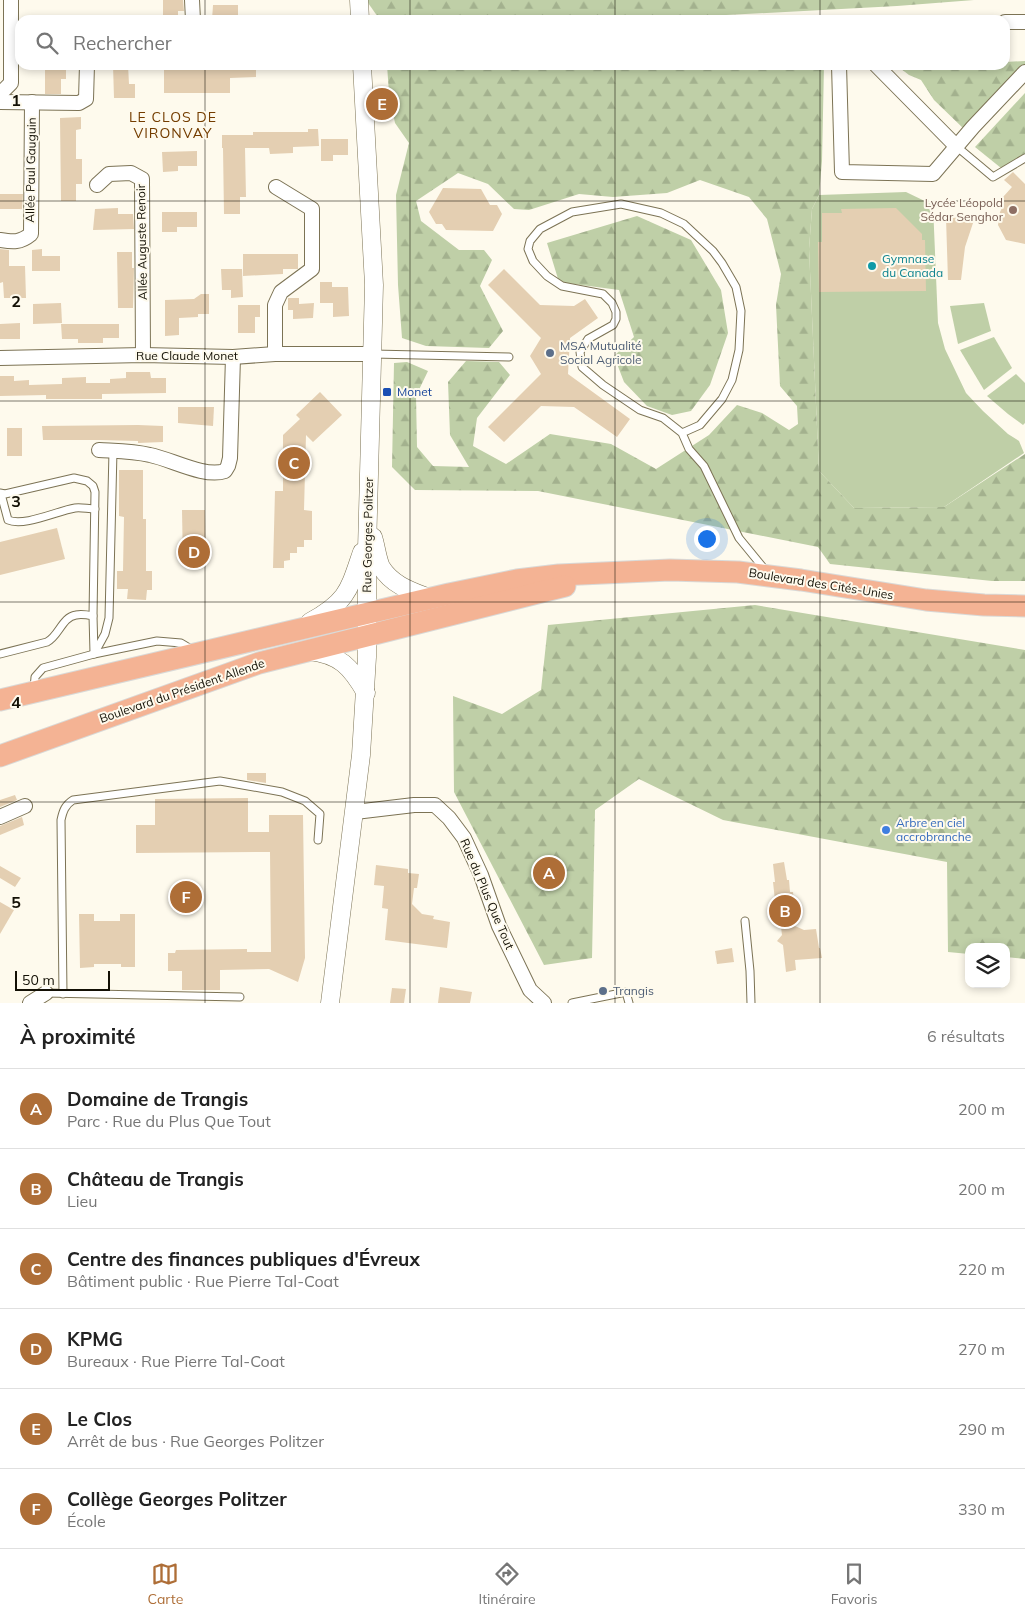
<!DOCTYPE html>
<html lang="fr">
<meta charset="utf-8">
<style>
:root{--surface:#fff;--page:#f6f6f6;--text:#222;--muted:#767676;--line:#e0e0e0;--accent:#ae6e37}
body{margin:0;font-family:Mulish,sans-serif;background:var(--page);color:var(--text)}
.controls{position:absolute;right:15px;bottom:15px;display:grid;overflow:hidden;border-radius:10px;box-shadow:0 2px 8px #0003}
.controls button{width:45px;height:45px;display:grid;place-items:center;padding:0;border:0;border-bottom:1px solid var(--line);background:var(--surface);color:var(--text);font:25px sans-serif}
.scale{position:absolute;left:15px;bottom:12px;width:95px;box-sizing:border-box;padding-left:5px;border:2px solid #131005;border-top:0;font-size:14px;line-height:18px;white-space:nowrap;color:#131005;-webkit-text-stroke:4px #fefaed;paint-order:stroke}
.you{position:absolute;left:706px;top:538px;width:18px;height:18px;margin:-12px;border:4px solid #fff;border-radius:50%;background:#1a73e8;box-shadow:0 0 0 8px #1a73e833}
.badge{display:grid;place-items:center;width:32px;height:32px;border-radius:50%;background:var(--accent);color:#fff;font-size:16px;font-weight:700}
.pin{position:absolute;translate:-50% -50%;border:2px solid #fff;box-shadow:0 1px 5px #0006}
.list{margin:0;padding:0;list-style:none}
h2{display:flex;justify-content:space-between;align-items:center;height:65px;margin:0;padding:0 20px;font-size:21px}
h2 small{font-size:16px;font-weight:400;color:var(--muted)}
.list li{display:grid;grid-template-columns:32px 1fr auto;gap:15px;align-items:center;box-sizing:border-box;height:80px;padding:0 20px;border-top:1px solid var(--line)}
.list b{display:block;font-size:19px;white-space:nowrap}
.list p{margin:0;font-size:16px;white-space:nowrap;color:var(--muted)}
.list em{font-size:16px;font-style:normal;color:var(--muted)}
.icon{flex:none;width:28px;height:28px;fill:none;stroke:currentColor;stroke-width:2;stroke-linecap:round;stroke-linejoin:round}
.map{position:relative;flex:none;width:1025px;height:1003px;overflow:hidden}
.search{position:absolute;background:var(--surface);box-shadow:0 2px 8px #0003;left:15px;right:15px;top:15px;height:55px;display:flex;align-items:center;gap:12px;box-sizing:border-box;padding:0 18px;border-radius:15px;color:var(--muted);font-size:19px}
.sheet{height:545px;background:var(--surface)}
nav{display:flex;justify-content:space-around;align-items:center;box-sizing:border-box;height:70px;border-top:1px solid var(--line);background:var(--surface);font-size:14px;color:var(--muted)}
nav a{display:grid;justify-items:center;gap:2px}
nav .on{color:var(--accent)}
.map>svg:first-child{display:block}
.green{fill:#bfcfa7}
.forest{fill:url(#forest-firs)}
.building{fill:#e4cfb2}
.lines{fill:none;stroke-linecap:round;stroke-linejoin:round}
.service-casing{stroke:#7c7355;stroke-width:9}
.minor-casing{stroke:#7c7355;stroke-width:16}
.tertiary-casing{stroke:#7c7355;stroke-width:19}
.primary-casing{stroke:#d9d9d7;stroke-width:23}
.service{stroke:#fff;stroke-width:7}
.minor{stroke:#fff;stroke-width:14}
.tertiary{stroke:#fff;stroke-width:18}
.primary{stroke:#f4b394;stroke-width:21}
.grid{fill:none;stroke:#131005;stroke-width:1;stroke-opacity:0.55}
.education-dot{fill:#8d6e63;stroke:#fefaed;stroke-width:2}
.culture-dot{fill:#0f9aa8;stroke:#fefaed;stroke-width:2}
.service-dot{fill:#5c6f8a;stroke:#fefaed;stroke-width:2}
.transit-dot{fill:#1a4fb4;stroke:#fefaed;stroke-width:2}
.shop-dot{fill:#3f7fe0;stroke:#fefaed;stroke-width:2}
.labels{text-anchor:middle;stroke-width:4;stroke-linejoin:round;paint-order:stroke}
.street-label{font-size:12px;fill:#131005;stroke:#fefaed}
.education-label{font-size:12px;fill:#785e54;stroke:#fefaed;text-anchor:end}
.culture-label{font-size:12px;fill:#0d838f;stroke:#fefaed;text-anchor:start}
.service-label{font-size:12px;fill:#4e5e75;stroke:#fefaed;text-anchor:start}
.transit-label{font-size:12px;fill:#164399;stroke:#fefaed;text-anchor:start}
.shop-label{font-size:12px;fill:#366cbe;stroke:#fefaed;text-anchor:start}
.neighbourhood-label{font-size:14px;letter-spacing:1px;fill:#743d00;stroke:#fefaed}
.grid-label{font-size:16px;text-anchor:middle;font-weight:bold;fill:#131005;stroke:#fefaed;stroke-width:4;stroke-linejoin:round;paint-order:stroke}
</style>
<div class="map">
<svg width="1025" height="1003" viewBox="0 0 1025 1003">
<defs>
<pattern id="forest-firs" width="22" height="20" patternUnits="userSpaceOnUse" patternTransform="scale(1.25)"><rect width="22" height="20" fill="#bfcfa7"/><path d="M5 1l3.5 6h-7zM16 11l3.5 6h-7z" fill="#a3b18e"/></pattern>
</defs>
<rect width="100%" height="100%" fill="#fefaed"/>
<!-- green -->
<g class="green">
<path d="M906 192 933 205 938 323 945 349 966 393 983 411 1008 434 1019 441 1024 453 944 507 854 508 819 471 809 249 812 209 819 195Z"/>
<path d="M984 303 991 331 958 344 950 306Z"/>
<path d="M994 337 1012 368 984 390 960 350Z"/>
<path d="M1016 374 1025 383V423L1023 425 1008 414 987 396Z"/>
</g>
<!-- forest -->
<g class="forest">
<path d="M366 0H974L897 6 632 20H380Z"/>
<path d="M1025 61V66L964 129 934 100 921 80 909 75 896 65H1005V62Z"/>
<path d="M387 65H824L822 161 819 195 812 209 809 249 819 471 854 508 944 507 1025 454V581H992L830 564 818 547 538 491 415 490 392 467 394 363 407 362 428 371 416 396 417 447 433 466 469 467 450 435 448 382 466 361 499 362 510 375 477 418 473 446 506 464 550 434 611 444 656 469 709 435 737 405 762 413 789 430 798 424 797 406 780 386 776 305 781 274 767 219 749 197 700 180 667 193 613 197 579 194 529 210 514 209 488 184 458 173 416 201 421 221 459 250H484L492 260 480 286 503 331 489 348 426 346 402 338 398 285 396 195 409 143 395 123 389 93Z"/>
<path d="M1025 93V154L1001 168 975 147Z"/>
<path d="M637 216 691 240 721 290 728 333 710 385 691 411 672 415 647 406 624 382 614 356 634 337 619 290 559 282 547 243Z"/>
<path d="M755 605 1025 650V959L1006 957V947H969V954L948 952 947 862 723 820 639 779 595 810 592 958 544 965 454 792 453 696 502 714 541 690 548 625Z"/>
</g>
<!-- building -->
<g class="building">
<path d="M163 0H183L184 11H178V20H163Z"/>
<path d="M213 5H238V20H212Z"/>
<path d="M55 65H66V79H61V94H45V68H55Z"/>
<path d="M113 65H128L129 84H135V98H114Z"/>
<path d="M164 65H256V77L230 78V93H164Z"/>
<path d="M81 117V129L76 130V159H82V184H76V201H61L60 118Z"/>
<path d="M308 129H318L319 146 293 147V153L270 154 269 148H245L246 197H240V214H224L223 148H222V135H253V132H308Z"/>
<path d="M321 139H348V155H333V161H321Z"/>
<path d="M197 151V166H178V171L163 172 162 152Z"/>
<path d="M1013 172 1025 184V244L1006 240 998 225 1000 212 1004 204 1003 197 1012 187 1004 180Z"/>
<path d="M443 188 481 189 490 205H497L502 214 493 231 446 230 442 224H436L429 212Z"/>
<path d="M0 194H23L22 209H0Z"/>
<path d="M118 208V214H133L134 229 93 230 95 209Z"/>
<path d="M896 208 922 234V240H925L926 291 819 292 818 242H822V213H842L841 209Z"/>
<path d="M162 212H197V227H177V232H162Z"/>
<path d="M975 217 965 247 961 280H948L946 218Z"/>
<path d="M0 249 9 250V266H25L26 298H4L3 282 0 283Z"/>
<path d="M42 249V256H60V271H32V250Z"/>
<path d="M117 252H132V268H134L133 308H118Z"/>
<path d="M243 254H298V269H283V274L243 276Z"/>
<path d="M221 269H242L243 297 231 298V290H222Z"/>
<path d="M504 269 540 305 574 306 585 299 598 318 570 338 568 374 630 419 617 437 574 407 541 406 504 442 488 427 541 374 530 356 541 338 488 285Z"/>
<path d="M320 282H332V287H348L349 316 333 317V303H320Z"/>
<path d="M201 294H209V314H198V317L179 318V335L165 336V300L194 299Z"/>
<path d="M288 298H299V304L314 303 313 318 293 319V310H288Z"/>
<path d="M61 303 62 323 33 324V304Z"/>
<path d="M238 305H260V317H255V333H238Z"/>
<path d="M20 323V339H0V324Z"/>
<path d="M61 324H119V338H103V343H78V339H62Z"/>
<path d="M126 372H150L151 378H166V393L102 394V399H46V395L0 396V376H14V381L29 380V385L62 384V378L86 377V383H110V379L126 378Z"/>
<path d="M320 392 342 415 313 442 306 435 304 510 312 511V540H304V547H297V553H290V560L284 561V568H273L275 491H283V435L300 419 296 415Z"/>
<path d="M178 407H214L213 426 178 423Z"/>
<path d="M138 425 163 426V442L138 443V441L100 440H43L42 426Z"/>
<rect x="7" y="428" width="15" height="28"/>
<path d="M119 470H143V519H146V571H152V590H147L146 600 127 599 128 589H117V571H123L124 517 119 516Z"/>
<path d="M182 510H205L206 566H183Z"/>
<path d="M57 528 65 559 0 575V542Z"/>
<path d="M247 773H266V783L247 780Z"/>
<path d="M15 795 17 800 0 807V800Z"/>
<path d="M248 798V832H269V815H303L305 958 298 982 269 969 220 970V990H182V971H168V953H175L176 950 247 949V952H271L270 852 136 853V825H155V799Z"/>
<path d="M22 817 24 825 0 835V826Z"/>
<path d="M784 862 787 880H789L790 892H793L794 905H792L795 926 804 930 816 929 819 948H820L822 958 795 960 796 970 786 972 783 945 777 941 782 935 780 919H777L773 882H775L773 864Z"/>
<path d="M376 865 408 869V873L419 874 417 888H414L412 904 422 914 434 916 433 919 450 922 447 948 385 940 388 909 382 908 384 886 374 885Z"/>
<path d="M0 866 21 878 15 887 0 878Z"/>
<path d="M0 902 14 910 0 934Z"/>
<path d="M79 914H94V921H120V914H135V967H121V964H94V967L80 968Z"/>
<path d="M732 948 734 962 717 964 715 951Z"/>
<path d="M440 987 472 992 470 1003H438Z"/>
<path d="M392 988 406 989 404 1003H390Z"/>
</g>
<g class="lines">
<defs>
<g id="service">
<path d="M956 146 993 177 1025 158"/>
<path d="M373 354 509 357"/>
<path d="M682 433 663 418 640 410 603 385 582 367 580 352 588 339 613 325 616 319V312L612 303 603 294 562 286 547 276 533 261 528 249 530 241 540 229 572 212 621 204 661 213 684 224 713 251 722 263 736 287 741 311 739 350 732 380 722 399 700 425 682 433 689 449 704 466 739 538 766 571"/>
<path d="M0 493 5 494 74 478 87 481 93 486 95 492 93 616"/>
<path d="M1 494 8 520C24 527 57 511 75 508 81 507 88 509 95 509"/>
<path d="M0 654 47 642C59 636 62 617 76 615 81 614 88 615 93 616L94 653"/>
<path d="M94 654 105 634 109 618 113 451"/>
<path d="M34 689 35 677 43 668 94 654 157 641 181 643 191 649"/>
<path d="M745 921 750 971 751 1003"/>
<path d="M46 993 240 997"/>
<path d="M63 994 61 820C63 811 65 805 73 800L220 781 282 792 305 801 320 814 318 840"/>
<path d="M572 1003 626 992 629 1003"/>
</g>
<g id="minor">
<path d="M192 0 193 20"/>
<path d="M1005 22H1025"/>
<path d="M839 65 842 172 933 174 973 127 1025 72"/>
<path d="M876 65 956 146"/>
<path d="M0 94 11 83V0"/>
<path d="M0 102 79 103 86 99 87 65"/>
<path d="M97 185 109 174 131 173 142 179 143 355"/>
<path d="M0 240C13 242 20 243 31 234L32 102"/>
<path d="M275 354V305L281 292 312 269V209L276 187"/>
<path d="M0 358 143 355 233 357 275 354H373"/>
<path d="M99 450C116 451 133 451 150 455 171 459 204 478 225 471L228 466 230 458 233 357"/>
<path d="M355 812 414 805H435L449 818 464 838 481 875 499 926 530 990 544 1003"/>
<path d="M0 817 25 806"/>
<path d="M30 1003 46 993"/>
</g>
<g id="tertiary">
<path d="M359 0 360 20"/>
<path d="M373 537C376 546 377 558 381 567 392 585 411 591 429 598"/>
<path d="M310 622C348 601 349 590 362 552"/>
<path d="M308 651C340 654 351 667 366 693"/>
<path d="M330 1003 361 755 367 657V550L374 285 362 65"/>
</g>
<g id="primary">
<path d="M0 700 449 594 517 580 559 575 670 570 738 572 801 580 926 600 984 605 1025 606"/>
<path d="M0 756 259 663 565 586"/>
</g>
</defs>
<!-- service casing -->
<use href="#service" class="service-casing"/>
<!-- minor casing -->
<use href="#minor" class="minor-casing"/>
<!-- tertiary casing -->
<use href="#tertiary" class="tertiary-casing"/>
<!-- primary casing -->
<use href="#primary" class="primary-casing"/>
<!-- service -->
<use href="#service" class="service"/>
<!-- minor -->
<use href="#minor" class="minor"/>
<!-- tertiary -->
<use href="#tertiary" class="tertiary"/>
<!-- primary -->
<use href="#primary" class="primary"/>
</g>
<!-- grid -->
<path class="grid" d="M205 0V20M410 0V20M615 0V20M820 0V20M205 65V1003M410 65V1003M615 65V1003M820 65V1003M0 201H1025M0 401H1025M0 602H1025M0 802H1025"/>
<!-- markers -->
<circle class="education-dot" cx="1013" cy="210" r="5"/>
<circle class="culture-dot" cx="872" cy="266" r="5"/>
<g class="service-dot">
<circle cx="550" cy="353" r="5"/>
<circle cx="603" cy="991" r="5"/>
</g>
<rect class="transit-dot" x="382" y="387" width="10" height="10" rx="2.5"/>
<circle class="shop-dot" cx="886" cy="830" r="5"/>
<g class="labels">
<!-- street labels -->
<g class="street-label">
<text transform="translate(31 170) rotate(-89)" y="4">Allée Paul Gauguin</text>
<text transform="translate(142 242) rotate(-91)" y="4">Allée Auguste Renoir</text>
<text x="187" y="360">Rue Claude Monet</text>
<text transform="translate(368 535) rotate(-89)" y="4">Rue Georges Politzer</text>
<text transform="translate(821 584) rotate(9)" y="4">Boulevard des Cités-Unies</text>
<text transform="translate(182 691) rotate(-19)" y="4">Boulevard du Président Allende</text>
<text transform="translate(487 894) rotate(67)" y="4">Rue du Plus Que Tout</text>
</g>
<!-- education labels -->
<g class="education-label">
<text x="1003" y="207">Lycée Léopold<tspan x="1003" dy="14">Sédar Senghor</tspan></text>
</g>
<!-- culture labels -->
<g class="culture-label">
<text x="882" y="263">Gymnase<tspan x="882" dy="14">du Canada</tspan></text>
</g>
<!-- service labels -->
<g class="service-label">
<text x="560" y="350">MSA Mutualité<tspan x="560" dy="14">Social Agricole</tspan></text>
<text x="613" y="995">Trangis</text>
</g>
<!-- transit labels -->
<g class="transit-label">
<text x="397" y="396">Monet</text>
</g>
<!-- shop labels -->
<g class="shop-label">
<text x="896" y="827">Arbre en ciel<tspan x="896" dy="14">accrobranche</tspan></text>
</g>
<!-- neighbourhood labels -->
<g class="neighbourhood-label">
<text x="173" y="122">LE CLOS DE<tspan x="173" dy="16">VIRONVAY</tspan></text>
</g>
</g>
<g class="grid-label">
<text x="16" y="106">1</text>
<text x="16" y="307">2</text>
<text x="16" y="507">3</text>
<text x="16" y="708">4</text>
<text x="16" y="908">5</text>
</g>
</svg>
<div class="controls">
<button><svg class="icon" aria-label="layers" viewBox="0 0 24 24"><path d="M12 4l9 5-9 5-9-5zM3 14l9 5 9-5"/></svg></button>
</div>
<div class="scale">50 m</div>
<div class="you"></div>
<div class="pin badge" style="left:549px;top:873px">A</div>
<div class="pin badge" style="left:785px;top:911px">B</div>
<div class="pin badge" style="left:294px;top:463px">C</div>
<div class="pin badge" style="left:194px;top:552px">D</div>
<div class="pin badge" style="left:382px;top:104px">E</div>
<div class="pin badge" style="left:186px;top:897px">F</div>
<div class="search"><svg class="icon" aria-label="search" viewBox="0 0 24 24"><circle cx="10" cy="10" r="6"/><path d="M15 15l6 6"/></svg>Rechercher</div>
</div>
<section class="sheet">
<h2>À proximité<small>6 résultats</small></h2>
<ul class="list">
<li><span class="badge">A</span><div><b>Domaine de Trangis</b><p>Parc · Rue du Plus Que Tout</p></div><em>200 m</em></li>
<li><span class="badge">B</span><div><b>Château de Trangis</b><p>Lieu</p></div><em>200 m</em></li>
<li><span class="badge">C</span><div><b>Centre des finances publiques d'Évreux</b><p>Bâtiment public · Rue Pierre Tal-Coat</p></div><em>220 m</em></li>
<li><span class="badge">D</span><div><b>KPMG</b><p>Bureaux · Rue Pierre Tal-Coat</p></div><em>270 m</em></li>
<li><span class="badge">E</span><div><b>Le Clos</b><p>Arrêt de bus · Rue Georges Politzer</p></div><em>290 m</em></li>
<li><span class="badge">F</span><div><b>Collège Georges Politzer</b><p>École</p></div><em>330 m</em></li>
</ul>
</section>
<nav>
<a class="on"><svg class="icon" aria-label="map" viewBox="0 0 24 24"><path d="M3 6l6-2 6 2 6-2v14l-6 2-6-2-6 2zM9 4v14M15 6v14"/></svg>Carte</a>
<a><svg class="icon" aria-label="directions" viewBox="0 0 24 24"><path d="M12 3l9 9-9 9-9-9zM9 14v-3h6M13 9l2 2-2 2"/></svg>Itinéraire</a>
<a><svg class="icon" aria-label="saved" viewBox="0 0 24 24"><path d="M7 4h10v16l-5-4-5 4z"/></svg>Favoris</a>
</nav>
